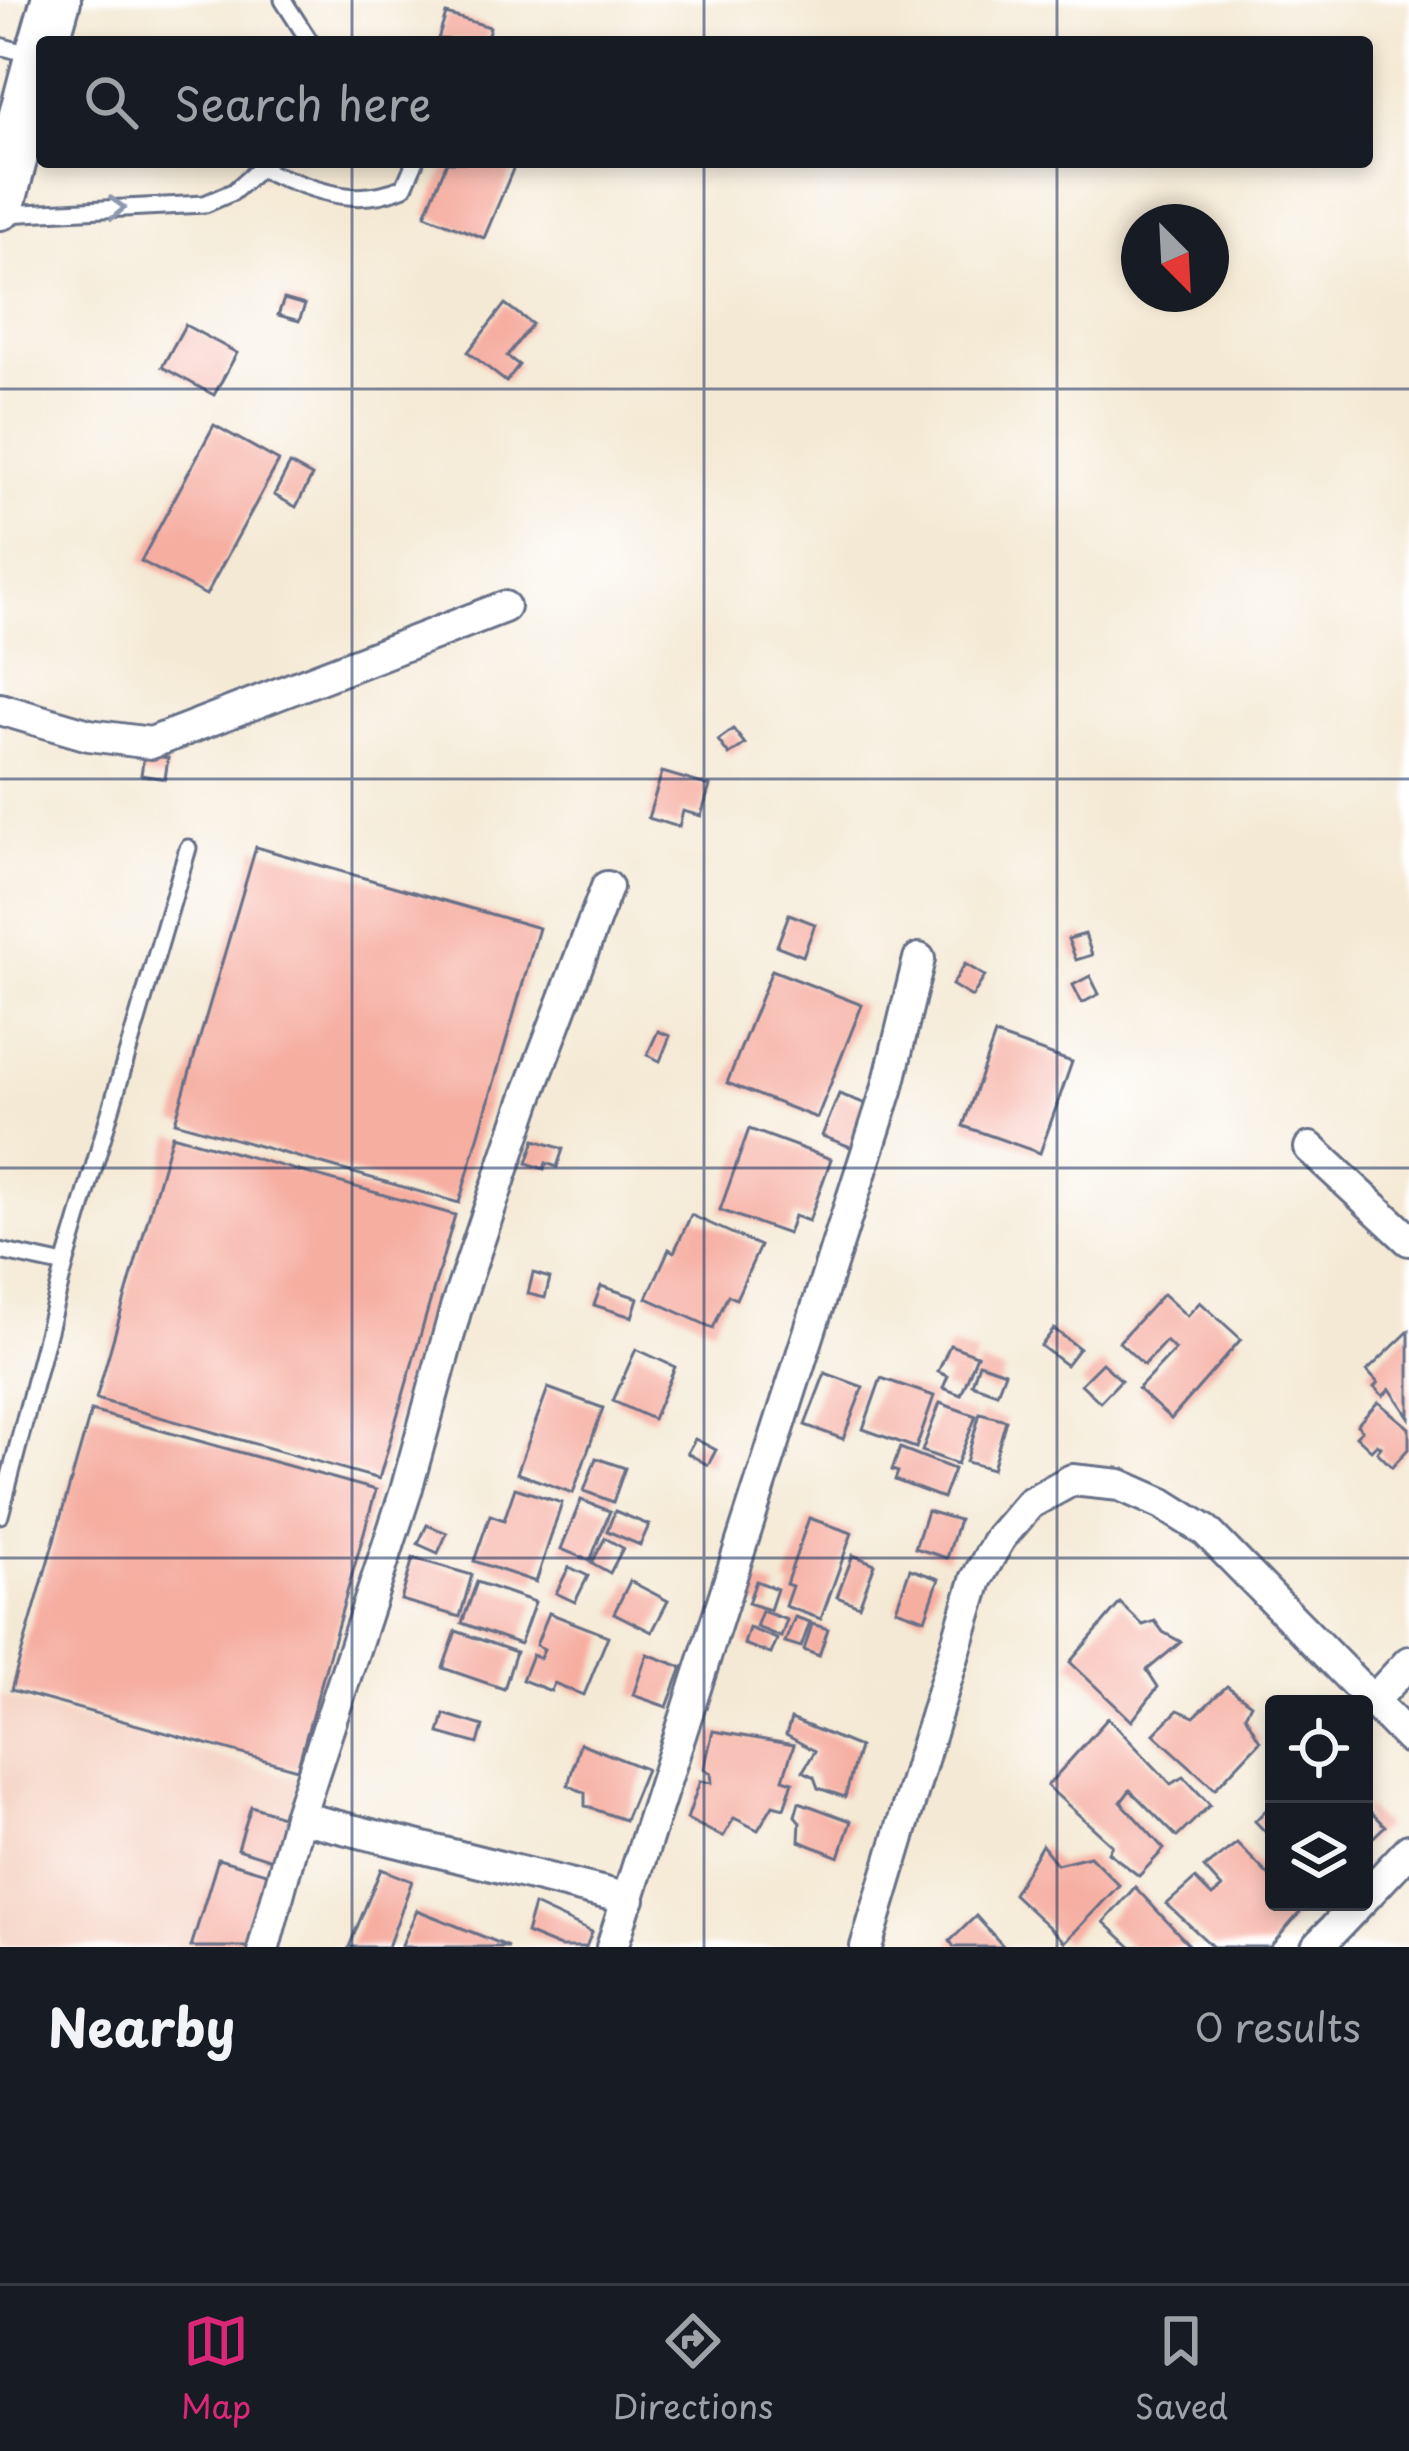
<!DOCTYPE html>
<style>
:root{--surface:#171b24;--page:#242831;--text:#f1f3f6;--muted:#9ea1a6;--line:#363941;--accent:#db2777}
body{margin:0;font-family:"Playpen Sans",sans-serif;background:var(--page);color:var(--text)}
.controls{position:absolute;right:36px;bottom:36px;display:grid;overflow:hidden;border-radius:12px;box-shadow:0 6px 18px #0003}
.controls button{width:108px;height:108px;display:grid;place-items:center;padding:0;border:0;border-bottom:3px solid var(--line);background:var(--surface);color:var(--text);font:60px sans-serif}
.compass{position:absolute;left:1121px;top:204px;width:108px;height:108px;border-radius:50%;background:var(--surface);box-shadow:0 6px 18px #0003;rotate:156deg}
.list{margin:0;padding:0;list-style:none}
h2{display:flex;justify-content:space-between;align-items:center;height:156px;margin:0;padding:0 48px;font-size:51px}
h2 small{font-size:39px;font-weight:400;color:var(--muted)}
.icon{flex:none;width:66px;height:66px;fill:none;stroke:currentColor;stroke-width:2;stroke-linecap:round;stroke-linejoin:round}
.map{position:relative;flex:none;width:1409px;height:1947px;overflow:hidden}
.search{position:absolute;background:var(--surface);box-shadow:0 6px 18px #0003;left:36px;right:36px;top:36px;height:132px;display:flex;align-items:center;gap:30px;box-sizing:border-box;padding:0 42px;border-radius:12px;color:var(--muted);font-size:45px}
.sheet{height:336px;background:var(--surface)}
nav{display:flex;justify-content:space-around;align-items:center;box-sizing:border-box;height:168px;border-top:3px solid var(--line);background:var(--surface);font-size:33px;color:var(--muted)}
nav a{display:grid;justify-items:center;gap:6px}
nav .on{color:var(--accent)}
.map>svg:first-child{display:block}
.built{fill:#f5d2c2}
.building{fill:#f6aea1}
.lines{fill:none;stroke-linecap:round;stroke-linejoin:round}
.service-casing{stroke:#677087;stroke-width:21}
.minor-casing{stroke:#677087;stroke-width:36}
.trunk-casing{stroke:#677087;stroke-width:54}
.service{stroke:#fff;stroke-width:15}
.minor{stroke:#fff;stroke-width:30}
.trunk{stroke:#fff;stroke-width:48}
.oneway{stroke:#8d97ae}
.grid{fill:none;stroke:#1b2f5e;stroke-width:3;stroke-opacity:0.55}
</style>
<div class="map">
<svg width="1409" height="1947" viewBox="0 0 1409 1947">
<rect width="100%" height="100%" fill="#fff"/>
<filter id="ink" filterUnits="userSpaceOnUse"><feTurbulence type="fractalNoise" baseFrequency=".00833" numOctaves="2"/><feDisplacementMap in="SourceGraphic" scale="24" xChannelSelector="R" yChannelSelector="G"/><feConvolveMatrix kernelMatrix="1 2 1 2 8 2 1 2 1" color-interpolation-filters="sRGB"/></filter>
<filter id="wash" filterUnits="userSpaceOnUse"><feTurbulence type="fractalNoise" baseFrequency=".004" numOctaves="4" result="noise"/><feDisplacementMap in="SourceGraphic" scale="48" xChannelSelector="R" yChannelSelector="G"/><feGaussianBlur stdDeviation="2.7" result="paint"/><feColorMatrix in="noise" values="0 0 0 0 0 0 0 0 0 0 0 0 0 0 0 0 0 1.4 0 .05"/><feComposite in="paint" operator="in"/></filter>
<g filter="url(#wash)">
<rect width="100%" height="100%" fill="#f4e9d4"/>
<!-- built -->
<path class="built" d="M0 1695 303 1780 257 1947H0Z"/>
<g id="blocks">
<!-- building -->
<g class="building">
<path d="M446 14 490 27 486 42 438 39Z"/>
<path d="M447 162H516L484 238 425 215Z"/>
<path d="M284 299 305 305 299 321 278 315Z"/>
<path d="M505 304 532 324 507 356 519 365 506 382 468 352Z"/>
<path d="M185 325 237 353 214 395 162 367Z"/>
<path d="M214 425 279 461 206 595 141 561Z"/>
<path d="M290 464 312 476 296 507 274 495Z"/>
<path d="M733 729 745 744 729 755 718 740Z"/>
<path d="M144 754 168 758 165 779 141 775Z"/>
<path d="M662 772 710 786 701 816 683 811 679 827 648 818Z"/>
<path d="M256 847 539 928 459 1203 175 1122Z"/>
<path d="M789 914 815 924 803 956 777 946Z"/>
<path d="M1085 934 1092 955 1076 960 1068 939Z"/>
<path d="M965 964 985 976 972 997 952 985Z"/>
<path d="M772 970 862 1005 817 1118 727 1083Z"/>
<path d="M1090 976 1099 994 1082 1003 1073 985Z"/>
<path d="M658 1031 670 1036 660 1061 647 1055Z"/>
<path d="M995 1035 1072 1062 1040 1153 963 1126Z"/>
<path d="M839 1094 872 1106 856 1149 822 1136Z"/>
<path d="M749 1129 831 1159 809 1221 794 1216 788 1234 720 1210Z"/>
<path d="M172 1135 455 1215 379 1479 96 1399Z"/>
<path d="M535 1140 563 1149 557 1167 546 1163 544 1169 527 1163Z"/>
<path d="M691 1215 760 1246 736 1299 728 1295 713 1328 647 1298 669 1249 674 1252Z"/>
<path d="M533 1273 550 1278 545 1298 528 1294Z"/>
<path d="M601 1286 638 1298 632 1317 594 1305Z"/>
<path d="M1163 1294 1187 1316 1200 1302 1241 1339 1171 1419 1138 1389 1175 1350 1166 1341 1144 1365 1119 1342Z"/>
<path d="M1054 1329 1079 1348 1066 1365 1041 1346Z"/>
<path d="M1409 1331V1417L1390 1389 1383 1396 1374 1387 1378 1383 1367 1371Z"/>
<path d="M950 1345 977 1355 961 1395 943 1388 948 1376 938 1372Z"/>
<path d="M636 1349 675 1367 653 1419 613 1401Z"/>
<path d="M979 1363 1005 1372 997 1393 972 1384Z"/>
<path d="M1102 1363 1121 1380 1100 1402 1081 1384Z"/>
<path d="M825 1373 863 1387 843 1439 805 1425Z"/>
<path d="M881 1378 934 1396 916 1448 863 1429Z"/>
<path d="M548 1388 603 1408 573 1493 517 1473Z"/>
<path d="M1378 1402 1409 1428V1448L1392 1467 1377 1452 1381 1447 1377 1444 1371 1450 1356 1436 1362 1430 1357 1425Z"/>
<path d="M940 1403 976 1416 957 1464 922 1451Z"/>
<path d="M91 1411 376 1490 297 1769 11 1690Z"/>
<path d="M980 1413 1006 1420 992 1469 966 1462Z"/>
<path d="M695 1439 716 1450 708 1465 687 1453Z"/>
<path d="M900 1448 954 1469 943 1498 895 1480 898 1472 892 1470Z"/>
<path d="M596 1458 625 1468 613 1502 584 1491Z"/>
<path d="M515 1488 562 1503 536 1582 474 1561 490 1515 504 1520Z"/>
<path d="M581 1500 610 1511 590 1561 561 1549Z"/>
<path d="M615 1511 649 1525 640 1545 607 1531Z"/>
<path d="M927 1511 959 1520 947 1558 915 1548Z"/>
<path d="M809 1518 852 1533 821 1619 785 1606 792 1586 786 1584Z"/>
<path d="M427 1525 447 1533 438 1553 418 1544Z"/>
<path d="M605 1538 623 1548 610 1573 592 1563Z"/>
<path d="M853 1555 875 1564 859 1606 837 1597Z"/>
<path d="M413 1558 472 1575 460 1617 401 1600Z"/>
<path d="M569 1567 588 1576 575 1602 556 1593Z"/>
<path d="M910 1569 939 1579 925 1619 896 1609Z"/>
<path d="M630 1581 668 1601 652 1632 614 1613Z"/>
<path d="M756 1581 777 1589 770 1610 748 1603Z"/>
<path d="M477 1582 535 1602 520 1644 462 1623Z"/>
<path d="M1120 1603 1143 1625 1155 1621 1163 1632 1181 1642 1147 1670 1158 1687 1132 1721 1070 1662Z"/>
<path d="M762 1611 787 1620 781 1637 756 1627Z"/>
<path d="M549 1613 608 1636 584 1695 554 1683 551 1691 522 1680 532 1655 540 1658 544 1649 536 1645Z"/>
<path d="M795 1617 810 1622 801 1647 785 1642Z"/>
<path d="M812 1624 828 1629 819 1656 804 1650Z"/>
<path d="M749 1628 777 1639 771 1654 744 1644Z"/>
<path d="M456 1631 516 1652 504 1689 443 1668Z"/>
<path d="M647 1654 682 1667 667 1707 633 1695Z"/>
<path d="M1227 1686 1251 1704 1245 1715 1260 1741 1215 1789 1154 1734 1178 1710 1194 1717Z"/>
<path d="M444 1714 483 1726 478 1744 439 1733Z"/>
<path d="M1108 1718 1171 1784 1184 1777 1210 1805 1177 1837 1130 1790 1121 1802 1164 1849 1139 1876 1108 1852 1112 1845 1047 1786Z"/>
<path d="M791 1719 859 1747 845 1797 818 1788 814 1777 803 1771 815 1751 786 1735Z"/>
<path d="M713 1731 794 1745 783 1779 793 1782 784 1808 773 1805 758 1830 734 1818 723 1837 687 1819 700 1781 712 1783 711 1773 704 1769Z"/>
<path d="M580 1743 646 1769 625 1820 585 1806V1793L568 1785Z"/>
<path d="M799 1802 851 1821 839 1857 799 1841 800 1822 795 1816Z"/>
<path d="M1274 1802V1841L1255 1821Z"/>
<path d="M251 1806 288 1818 275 1861 238 1849Z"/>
<path d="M1364 1806 1385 1826 1364 1846Z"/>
<path d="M1237 1843 1274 1881V1902H1294L1302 1910 1270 1947H1213L1167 1904 1195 1879 1212 1896 1222 1888 1204 1868Z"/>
<path d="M1042 1845 1057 1864 1090 1856 1119 1885 1065 1942 1013 1894Z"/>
<path d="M218 1859 273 1875 251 1947H191Z"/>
<path d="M381 1869 412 1881 388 1947H349Z"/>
<path d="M1135 1887 1191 1947H1131L1104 1922Z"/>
<path d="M534 1905 592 1932 586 1947H560L526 1933Z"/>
<path d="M417 1910 509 1947H401Z"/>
<path d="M976 1916 1004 1947H954L950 1941Z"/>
</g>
</g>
</g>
<g filter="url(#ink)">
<use href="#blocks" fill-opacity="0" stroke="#677087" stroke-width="3"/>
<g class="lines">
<defs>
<g id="service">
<path d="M283 0 310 42"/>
<path d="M0 46 32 55"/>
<path d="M261 170C312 187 351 210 404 187L415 162"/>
<path d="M3 214 205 204 233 192 267 162"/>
<path d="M0 1251 65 1265 0 1515"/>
<path d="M65 1265 188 848"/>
</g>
<g id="minor">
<path d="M0 709 89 735 151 743 504 607"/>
<path d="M1310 1148 1409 1240"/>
<path d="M1372 1702 1409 1662"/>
<path d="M299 1817 406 1491 456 1308 527 1098 607 887"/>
<path d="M1364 1898 1409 1850"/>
<path d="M264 1947 299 1817 629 1899"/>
<path d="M612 1947 887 1090 919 959"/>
<path d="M866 1947 976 1580 1000 1538 1030 1503 1072 1480 1120 1485 1163 1504 1206 1531 1409 1738"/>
<path d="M1317 1947 1360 1902"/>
</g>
<g id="trunk">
<path d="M44 42 56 0"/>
<path d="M0 205 42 47"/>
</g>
</defs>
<!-- service casing -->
<use href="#service" class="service-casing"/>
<!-- minor casing -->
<use href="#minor" class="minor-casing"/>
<!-- trunk casing -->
<use href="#trunk" class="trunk-casing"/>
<!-- service -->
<use href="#service" class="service"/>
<!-- minor -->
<use href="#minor" class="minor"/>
<!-- trunk -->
<use href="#trunk" class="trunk"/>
</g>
<!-- one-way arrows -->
<defs><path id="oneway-chevron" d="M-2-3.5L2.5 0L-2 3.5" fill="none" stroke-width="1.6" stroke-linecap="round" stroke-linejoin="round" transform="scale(3)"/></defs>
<use class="oneway" href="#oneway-chevron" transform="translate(117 208) rotate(-3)"/>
</g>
<!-- grid -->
<path class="grid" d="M352 0V42M704 0V42M1057 0V42M352 162V1947M704 162V1947M1057 162V1947M0 389H1409M0 779H1409M0 1168H1409M0 1558H1409"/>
</svg>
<div class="controls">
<button><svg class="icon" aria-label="locate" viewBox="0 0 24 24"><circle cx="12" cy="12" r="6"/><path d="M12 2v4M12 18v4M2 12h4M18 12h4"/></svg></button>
<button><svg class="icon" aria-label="layers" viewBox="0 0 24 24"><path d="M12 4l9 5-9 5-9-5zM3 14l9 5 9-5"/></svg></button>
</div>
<svg class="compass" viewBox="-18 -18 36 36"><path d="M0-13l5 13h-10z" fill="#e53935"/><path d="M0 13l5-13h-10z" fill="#9ea1a6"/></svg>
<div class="search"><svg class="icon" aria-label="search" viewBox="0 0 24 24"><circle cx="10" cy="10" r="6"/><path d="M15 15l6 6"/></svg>Search here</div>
</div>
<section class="sheet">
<h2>Nearby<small>0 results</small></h2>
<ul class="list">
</ul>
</section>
<nav>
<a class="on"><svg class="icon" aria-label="map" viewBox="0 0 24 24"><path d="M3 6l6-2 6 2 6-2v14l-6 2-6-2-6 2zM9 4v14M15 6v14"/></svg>Map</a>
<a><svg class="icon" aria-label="directions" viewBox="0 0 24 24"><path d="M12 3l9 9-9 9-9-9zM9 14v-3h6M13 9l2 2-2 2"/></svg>Directions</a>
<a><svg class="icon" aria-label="saved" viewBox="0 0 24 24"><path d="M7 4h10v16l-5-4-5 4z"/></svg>Saved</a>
</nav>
